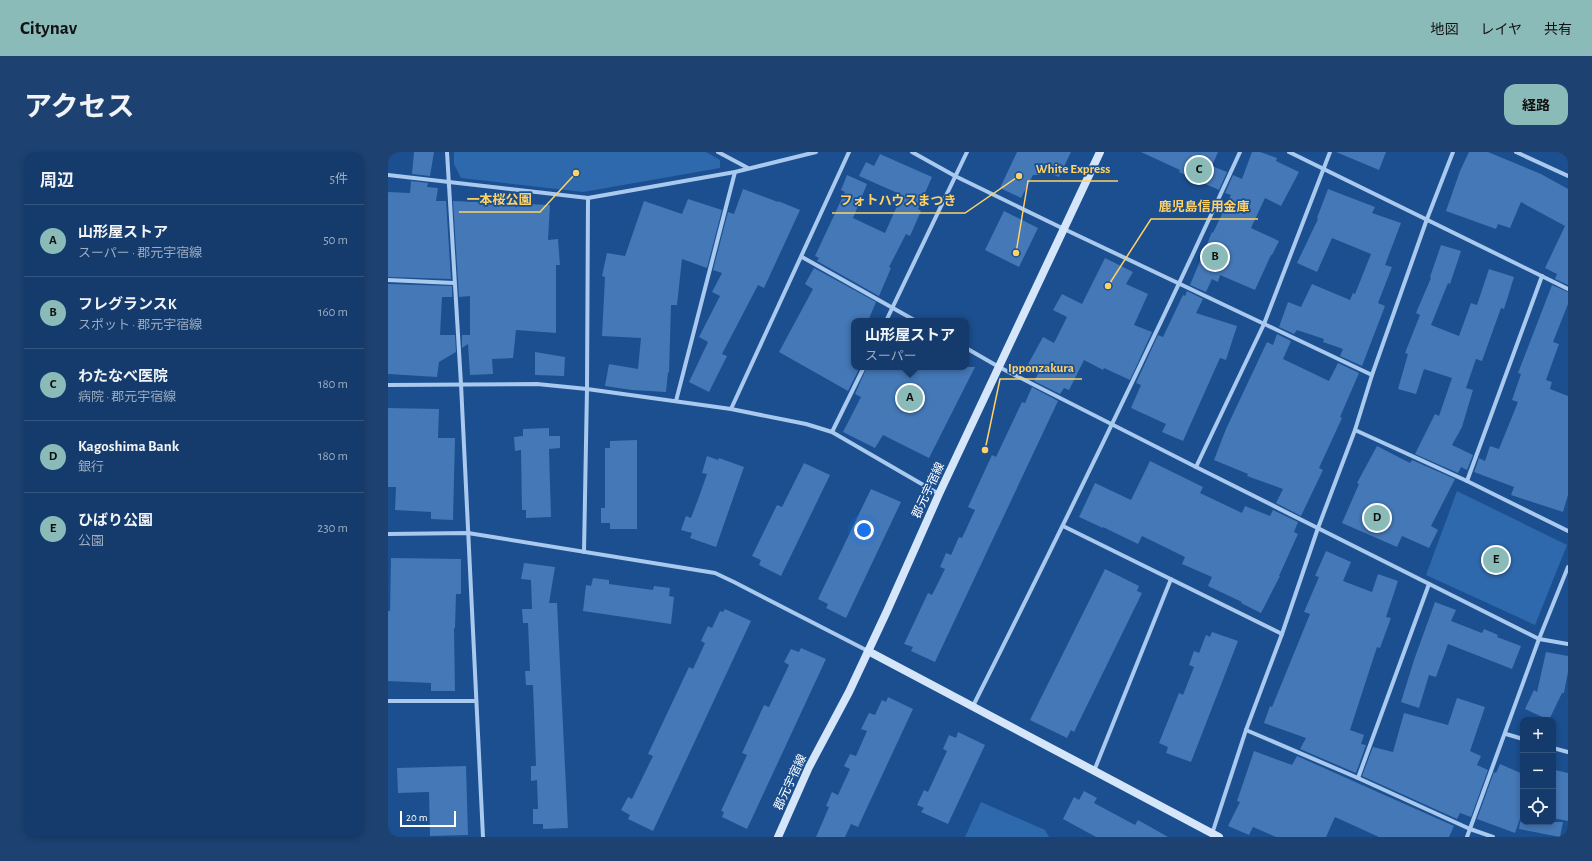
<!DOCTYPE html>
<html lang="ja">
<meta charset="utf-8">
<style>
:root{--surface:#143b6b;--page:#1d4271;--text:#f1f3f6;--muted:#9dadc1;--line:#33557e;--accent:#8bbbb9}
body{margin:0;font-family:"Alegreya Sans","Noto Sans JP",sans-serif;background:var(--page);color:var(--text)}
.controls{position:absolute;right:12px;bottom:12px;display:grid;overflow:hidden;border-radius:8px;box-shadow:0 2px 6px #0003}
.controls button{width:36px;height:36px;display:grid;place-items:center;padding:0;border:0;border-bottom:1px solid var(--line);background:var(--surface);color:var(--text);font:20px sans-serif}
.scale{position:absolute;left:12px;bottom:10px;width:56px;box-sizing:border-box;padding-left:4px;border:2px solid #fff;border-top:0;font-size:11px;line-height:14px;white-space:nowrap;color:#fff;-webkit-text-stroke:3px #1b4f8f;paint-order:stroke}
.you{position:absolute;left:476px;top:378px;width:14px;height:14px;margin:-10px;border:3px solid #fff;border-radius:50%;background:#1a73e8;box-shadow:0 0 0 6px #1a73e833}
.badge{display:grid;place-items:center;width:26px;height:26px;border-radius:50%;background:var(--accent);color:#111;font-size:13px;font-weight:700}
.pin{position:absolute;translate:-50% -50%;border:2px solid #fff;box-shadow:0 1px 4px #0006}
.popup{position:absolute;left:463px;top:166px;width:118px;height:52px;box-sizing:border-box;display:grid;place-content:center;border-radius:8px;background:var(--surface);filter:drop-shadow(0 1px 3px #0005);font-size:13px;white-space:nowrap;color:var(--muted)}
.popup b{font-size:15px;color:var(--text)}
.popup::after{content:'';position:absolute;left:50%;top:100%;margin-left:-8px;border:8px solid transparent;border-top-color:var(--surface)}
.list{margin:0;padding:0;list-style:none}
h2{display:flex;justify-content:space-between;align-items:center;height:52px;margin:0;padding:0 16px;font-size:17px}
h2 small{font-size:13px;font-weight:400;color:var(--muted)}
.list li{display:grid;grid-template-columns:26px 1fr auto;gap:12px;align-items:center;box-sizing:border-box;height:72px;padding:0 16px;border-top:1px solid var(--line)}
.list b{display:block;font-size:15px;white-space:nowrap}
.list p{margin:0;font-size:13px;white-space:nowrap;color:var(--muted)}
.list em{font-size:13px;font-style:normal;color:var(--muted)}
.icon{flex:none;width:22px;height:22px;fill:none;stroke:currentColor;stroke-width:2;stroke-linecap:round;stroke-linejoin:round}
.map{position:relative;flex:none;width:1180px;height:685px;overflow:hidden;border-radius:12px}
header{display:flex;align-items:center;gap:24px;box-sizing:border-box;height:56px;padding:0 20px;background:var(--accent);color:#111}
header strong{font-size:19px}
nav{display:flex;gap:22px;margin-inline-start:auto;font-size:14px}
.intro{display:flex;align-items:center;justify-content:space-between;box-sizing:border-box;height:96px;padding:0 24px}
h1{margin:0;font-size:28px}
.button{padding:10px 18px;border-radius:12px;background:var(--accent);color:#111;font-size:14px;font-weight:700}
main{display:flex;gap:24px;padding:0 24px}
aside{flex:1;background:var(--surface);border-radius:12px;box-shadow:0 2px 6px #0003}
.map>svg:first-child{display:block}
.green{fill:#2e69ad}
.building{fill:#4478b7}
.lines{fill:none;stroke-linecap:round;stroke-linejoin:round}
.street{stroke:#a9c9ee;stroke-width:4}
.secondary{stroke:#d6e6fa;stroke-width:8}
.labels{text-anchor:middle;stroke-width:3.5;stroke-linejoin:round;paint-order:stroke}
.street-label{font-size:12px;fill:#fff;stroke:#1b4f8f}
.leader{fill:none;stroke:#ffd166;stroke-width:1.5}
.callout-dot{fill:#ffd166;stroke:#1b4f8f;stroke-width:1.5}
.callout-label{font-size:13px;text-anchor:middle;font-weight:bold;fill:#ffd166;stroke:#1b4f8f;stroke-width:3.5;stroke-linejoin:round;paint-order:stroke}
</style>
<header>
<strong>Citynav</strong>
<nav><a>地図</a><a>レイヤ</a><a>共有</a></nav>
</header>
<div class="intro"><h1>アクセス</h1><a class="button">経路</a></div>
<main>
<aside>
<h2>周辺<small>5件</small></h2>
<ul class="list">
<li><span class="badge">A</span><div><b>山形屋ストア</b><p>スーパー · 郡元宇宿線</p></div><em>50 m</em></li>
<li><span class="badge">B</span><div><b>フレグランスK</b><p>スポット · 郡元宇宿線</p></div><em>160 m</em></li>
<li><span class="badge">C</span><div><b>わたなべ医院</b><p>病院 · 郡元宇宿線</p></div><em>180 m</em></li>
<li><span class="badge">D</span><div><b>Kagoshima Bank</b><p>銀行</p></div><em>180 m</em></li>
<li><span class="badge">E</span><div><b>ひばり公園</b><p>公園</p></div><em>230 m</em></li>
</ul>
</aside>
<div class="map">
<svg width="1180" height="685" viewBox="0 0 1180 685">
<rect width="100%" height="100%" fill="#1b4f8f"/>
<!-- green -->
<g class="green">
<path d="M66 0H318L332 8V16L195 40 73 26 66 12Z"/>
<path d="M1069 339 1179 393 1147 473 1038 423Z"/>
<path d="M593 650 657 678 661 685H577Z"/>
</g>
<!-- building -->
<g class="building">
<path d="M26 0H46L42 24 24 22Z"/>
<path d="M629 0H683L671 25 657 19 652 23H645L633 46 612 36Z"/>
<path d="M753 0H830L824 14 839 20 831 38 791 20 792 18Z"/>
<path d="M864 0H872L889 6 888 9 911 20 893 54 877 46 863 76 891 89 884 103H883L867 138 832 123 830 130 824 127 818 140 802 133 824 80 825 81 843 43 837 41 845 23 854 27Z"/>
<path d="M948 0H998L991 18Z"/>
<path d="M1081 0H1100L1153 22 1180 37V133L1167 127 1169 122 1157 116 1177 74 1133 50 1122 76 1110 72 1108 77 1058 59 1072 19Z"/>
<path d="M492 2 544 25 530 57 533 59 522 84 518 82 501 115 503 116 491 144 429 109 431 106 427 104 457 40 453 38 459 23 479 32 465 66 497 81 514 43 471 24 478 10 486 14Z"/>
<path d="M23 29 40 31 39 35 50 36 48 49H58L63 127 0 125V40L22 41Z"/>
<path d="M355 37 390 50V49L412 58 376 136 370 133 334 202 339 204 321 240 301 230 320 190 311 185 332 144 324 140 334 121 325 118 340 60 346 62Z"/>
<path d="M940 37 987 55 984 61 1013 71 997 113 1004 115 990 151 997 154 974 214 952 204 955 197 935 190 936 187 909 178 906 182 891 175 900 150 913 155 924 132 962 148 965 141 967 142 983 102 944 86 929 120 909 111 930 67 929 66Z"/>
<path d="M300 47 334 58 319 116 294 107 289 153H283L281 221 280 220 278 240 244 238 217 234 221 212 250 217 253 186 214 184 217 125 214 124 219 101 237 104 256 49 294 62Z"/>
<path d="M65 49 162 53 160 88 170 87 172 113H168V181L128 178 125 206 104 207 105 222 82 223 80 192 74 196V183H82V144L71 145Z"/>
<path d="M616 59 650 76 631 115 597 98Z"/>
<path d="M1053 93 1073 99 1062 132 1060 131 1043 173 1071 184 1083 151 1089 153 1101 117 1126 125 1116 157 1113 156 1094 209 1088 207 1078 236 1085 238 1074 275 1064 293 1085 303 1079 318 1073 315 1070 321 1027 302 1047 262 1051 264 1064 226 1036 217 1028 242 1010 237 1020 202 1017 201 1032 163 1028 161 1043 126 1042 125Z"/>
<path d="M717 106 745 120 738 132 760 142 746 173 764 180 742 228 716 216 715 218 696 208 681 238 676 236 672 242 646 229 650 222 638 216 655 185 666 191 679 165 665 158 674 142 694 152Z"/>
<path d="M426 116 488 150 480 169H466V215H472L460 239 391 200 425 137 417 132Z"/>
<path d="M0 132 64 134V145H54L52 183H67L68 200 51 210 49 225 0 222Z"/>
<path d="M1164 133 1180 140V152L1165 190 1171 192 1158 228 1164 230 1162 237 1180 244V343L1175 360 1123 343 1126 335 1086 320 1091 306 1097 309 1102 294 1111 297 1130 250 1124 248 1133 222 1130 221Z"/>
<path d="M799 139 815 147 808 161 849 174 838 208 832 206 795 289 774 280 778 272 743 256 753 233 748 231 770 183 775 185 795 143 797 144Z"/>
<path d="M889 182 903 189 895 207 941 229 950 211 971 221 952 265 954 266 931 316 935 318 913 364 888 351 895 337 859 324 860 322 826 308 838 277 879 190 885 193Z"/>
<path d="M147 200 177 205 176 224 147 223Z"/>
<path d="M479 215H587L541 306 495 283 487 296 455 280 473 245 467 242Z"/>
<path d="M644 235 670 249 547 510 523 499 525 495 516 492 540 441 544 443 557 417 552 415 558 401 563 403 571 385 574 386 587 358 580 355 604 303 608 305 634 250 637 251Z"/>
<path d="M0 256 51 257 50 286H67L65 368 43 367V360L7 358 8 335H0Z"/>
<path d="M161 276V284H172V296L161 297 163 365 138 366V358H134L133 298 127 299 126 285 135 284V277Z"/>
<path d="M249 288V377H222V371H213V356H217V296H222V289Z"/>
<path d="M989 294 1022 311 1024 308 1067 327 1043 374 1050 378 1041 396 1014 384 1009 395 954 371 971 332 969 331Z"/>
<path d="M319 304 330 308 331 306 356 315 328 395 302 386 304 381 293 378 298 364 303 366 312 342 319 322 314 321Z"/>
<path d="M762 309 815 335 812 341 854 361 857 354 882 364 885 358 910 370 906 380 910 382 891 424H892L873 461 853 451 854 450 820 434 824 425 794 412 797 405 754 384 750 392 715 375V376L691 365 707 331 743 348Z"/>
<path d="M416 311 442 323 393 424 371 413 373 408 364 404 389 353 394 355Z"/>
<path d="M483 337 513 350 458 466 438 456 440 452 430 447Z"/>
<path d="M938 399 963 410 955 429 984 440 990 422 1010 429 998 465 1003 466 992 496 989 495 962 578 976 583 973 592 978 593 968 621 912 597 918 586 876 571 882 554 884 555 922 462 916 460 931 425 927 424Z"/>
<path d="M3 406 73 407V442H68L67 476H66L67 539H43V531L0 529V459H2Z"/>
<path d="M136 411 167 415 161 451H169L180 676 155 677V672H145V657H150L149 628 143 629V614H148L145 533H138L137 519H142L140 471H135L134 457H144L143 428 133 427Z"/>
<path d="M717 417 751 434 749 439 754 441 686 580 683 578 679 586 642 568Z"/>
<path d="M205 426 221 428V432L265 438 266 434 282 436 281 444 286 445 283 472 195 459 198 433 203 434Z"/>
<path d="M1047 450 1068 458 1063 469 1094 481 1096 477 1110 483 1109 485 1133 494 1124 517 1060 492 1048 525 1041 523 1031 556 1013 550 1026 508Z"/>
<path d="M337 457 363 469 265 679 240 667 242 663 233 658 240 645 244 647 265 604 260 602 301 515 305 517 317 491 313 489 320 474 324 476 332 459 335 460Z"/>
<path d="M824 480 850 489 803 610 778 601 780 595 771 591 791 541 795 543 806 515 801 513 806 499 811 501 818 483 822 485Z"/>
<path d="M413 496 438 507 359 677 334 665 336 660 333 659 359 603 354 601 360 588 376 553 381 555 401 513 396 510 403 497 411 500Z"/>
<path d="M1158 500 1180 504V520L1176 541H1174L1161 568 1137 557 1146 538 1149 540Z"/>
<path d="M500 545 525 557 470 675 463 672 457 685H428L441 655 438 654 444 640 450 643 462 617 456 614 462 602 468 604 479 579 473 577 481 561 487 563 494 548 498 550Z"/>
<path d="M1069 546 1097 555 1082 599 1093 604 1089 613 1100 618 1083 665 1072 661 1069 667 974 624 985 595 1005 600 1016 561 1060 573Z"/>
<path d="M570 580 597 593 560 672 533 660 536 656 529 653 536 638 540 640 559 599 555 597 561 583 568 586Z"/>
<path d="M866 599 904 613 909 604 1066 674 1061 685H991L947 665 938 685H888L865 675 861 683 840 674 852 650 849 649Z"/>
<path d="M1112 612 1135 622V658L1127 681 1089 667 1106 620 1108 621Z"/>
<path d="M78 614 80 683 42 684 41 640 10 641 9 616Z"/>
<path d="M1167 618 1180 621V669L1165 666V626Z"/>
<path d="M696 639 709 646 706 651 747 673 750 668 780 685H708L675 667 686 645 691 648Z"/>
<path d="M1132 670H1175L1172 685 1131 677Z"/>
</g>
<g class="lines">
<!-- street -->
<g class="street">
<path d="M59 0 73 232 95 685"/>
<path d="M330 0 360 16"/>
<path d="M524 0 567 24 676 77 984 223"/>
<path d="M901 0 1180 137"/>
<path d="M1128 0 1180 24"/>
<path d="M0 23 200 46 347 20 428 0"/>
<path d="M414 105 528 169"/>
<path d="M0 128 66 131"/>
<path d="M498 169 579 0"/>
<path d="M578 196 611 215 808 315 1151 487 1180 492"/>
<path d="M0 233 149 232 199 237 343 257 418 272 444 280 551 342"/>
<path d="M288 249 347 20"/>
<path d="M343 257 461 0"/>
<path d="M967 278 1079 329 1180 379"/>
<path d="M444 280 476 215"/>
<path d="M808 315 876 172 942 0"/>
<path d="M1079 329 1154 124"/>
<path d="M675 374 894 482"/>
<path d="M0 382 80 381 327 421 346 430 480 499"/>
<path d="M196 400 199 237 200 46"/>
<path d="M0 549H87"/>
<path d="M585 554C677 371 767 186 852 0"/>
<path d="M858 578 970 626 1082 677 1105 685"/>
<path d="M1118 582 1135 587"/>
<path d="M1165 596 1180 600"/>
<path d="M706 619 783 427"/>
<path d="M970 626 1041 432"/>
<path d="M824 682 858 578 894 482 930 376 967 278 984 223 1039 67 1065 0"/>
<path d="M1079 685 1151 487 1180 415"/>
</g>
<!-- secondary -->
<g class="secondary">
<path d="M480 499 831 685"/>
<path d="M390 685 421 615 461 540 499 459 551 342 712 0"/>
</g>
</g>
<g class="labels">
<!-- street labels -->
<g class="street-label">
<text transform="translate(540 338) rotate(-65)" y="4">郡元宇宿線</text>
<text transform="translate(402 630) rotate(-65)" y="4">郡元宇宿線</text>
</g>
</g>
<!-- callouts -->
<path class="leader" d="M628 101L640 29H730M188 21L152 60H71M631 24L577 61H444M720 134L763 67H870M597 298L612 227H694"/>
<g class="callout-dot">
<circle cx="628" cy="101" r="4"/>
<circle cx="188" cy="21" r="4"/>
<circle cx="631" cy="24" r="4"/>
<circle cx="720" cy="134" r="4"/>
<circle cx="597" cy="298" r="4"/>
</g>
<g class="callout-label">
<text x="685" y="21">White Express</text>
<text x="111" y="52">一本桜公園</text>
<text x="510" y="53">フォトハウスまつき</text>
<text x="816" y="59">鹿児島信用金庫</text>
<text x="653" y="220">Ipponzakura</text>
</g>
</svg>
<div class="controls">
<button>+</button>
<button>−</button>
<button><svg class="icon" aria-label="locate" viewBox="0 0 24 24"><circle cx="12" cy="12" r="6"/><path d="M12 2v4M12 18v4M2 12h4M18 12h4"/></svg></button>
</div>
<div class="scale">20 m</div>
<div class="you"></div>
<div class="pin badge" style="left:522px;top:246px">A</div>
<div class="popup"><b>山形屋ストア</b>スーパー</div>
<div class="pin badge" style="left:827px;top:105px">B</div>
<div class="pin badge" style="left:811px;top:18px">C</div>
<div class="pin badge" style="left:989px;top:366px">D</div>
<div class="pin badge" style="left:1108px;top:408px">E</div>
</div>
</main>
